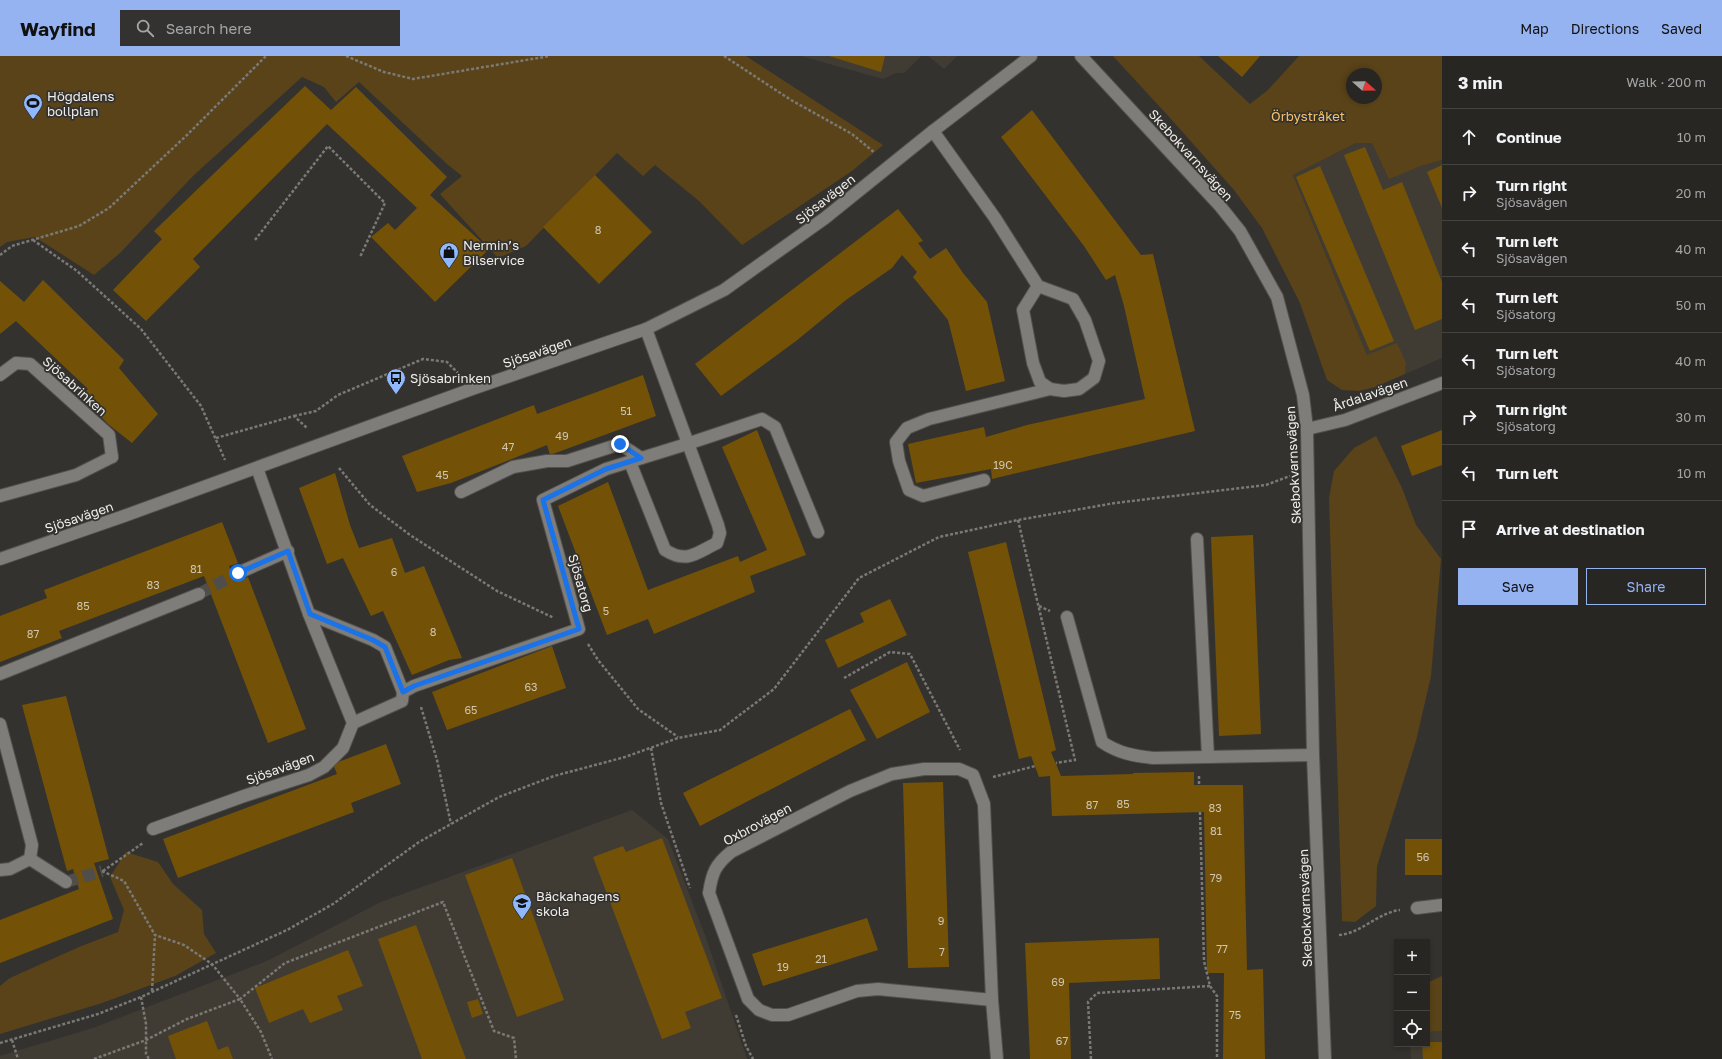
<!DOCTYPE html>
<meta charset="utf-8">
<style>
:root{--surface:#272623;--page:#333230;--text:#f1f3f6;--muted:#a4a5a6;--line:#434341;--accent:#95b2f1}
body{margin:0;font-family:"Golos Text",sans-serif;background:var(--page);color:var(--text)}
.controls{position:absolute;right:12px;bottom:12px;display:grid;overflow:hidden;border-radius:0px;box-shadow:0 2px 6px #0003}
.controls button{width:36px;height:36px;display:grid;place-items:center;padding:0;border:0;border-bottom:1px solid var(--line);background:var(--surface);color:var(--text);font:20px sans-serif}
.compass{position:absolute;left:1346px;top:12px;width:36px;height:36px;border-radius:50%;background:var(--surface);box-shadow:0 2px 6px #0003;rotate:110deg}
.stop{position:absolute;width:12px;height:12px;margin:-9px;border:3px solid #1a73e8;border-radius:50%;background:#fff}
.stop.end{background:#1a73e8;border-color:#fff;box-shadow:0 1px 4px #0008}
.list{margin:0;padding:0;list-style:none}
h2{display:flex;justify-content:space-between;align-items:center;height:52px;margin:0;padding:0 16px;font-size:17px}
h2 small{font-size:13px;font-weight:400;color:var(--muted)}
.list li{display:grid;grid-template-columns:26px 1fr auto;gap:12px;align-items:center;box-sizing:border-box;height:56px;padding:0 16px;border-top:1px solid var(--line)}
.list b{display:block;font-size:15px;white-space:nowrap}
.list p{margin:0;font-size:13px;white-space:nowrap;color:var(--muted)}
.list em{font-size:13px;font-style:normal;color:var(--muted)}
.actions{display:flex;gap:8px;padding:12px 16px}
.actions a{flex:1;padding:9px 0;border:1px solid var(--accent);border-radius:0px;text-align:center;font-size:14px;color:var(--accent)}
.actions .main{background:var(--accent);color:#111}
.icon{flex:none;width:22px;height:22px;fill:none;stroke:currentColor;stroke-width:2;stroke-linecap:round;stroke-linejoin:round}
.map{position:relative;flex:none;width:1442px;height:1003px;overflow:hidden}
header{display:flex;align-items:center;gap:24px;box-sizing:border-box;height:56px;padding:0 20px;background:var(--accent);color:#111}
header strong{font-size:19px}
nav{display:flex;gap:22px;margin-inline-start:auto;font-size:14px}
.search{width:280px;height:36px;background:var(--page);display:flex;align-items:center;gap:10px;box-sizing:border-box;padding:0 14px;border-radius:0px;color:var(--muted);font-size:15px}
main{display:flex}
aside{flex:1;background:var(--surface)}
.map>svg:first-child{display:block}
.built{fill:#413c33}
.green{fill:#5a4318;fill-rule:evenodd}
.building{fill:#735208}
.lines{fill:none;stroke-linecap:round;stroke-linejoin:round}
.street-tunnel{stroke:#504e4b;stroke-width:12;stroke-dasharray:12 6;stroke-linecap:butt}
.lane-casing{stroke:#53514e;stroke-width:14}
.street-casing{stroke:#53514e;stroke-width:14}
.path{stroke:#7a7976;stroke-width:2.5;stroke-dasharray:3 2;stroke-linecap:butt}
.lane{stroke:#7f7d79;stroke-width:12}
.street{stroke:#7f7d79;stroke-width:12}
.route{stroke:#1a73e8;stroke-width:5}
.labels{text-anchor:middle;stroke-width:3.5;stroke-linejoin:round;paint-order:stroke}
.number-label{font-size:11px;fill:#d0c7b3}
.poi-label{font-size:13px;fill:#efeeec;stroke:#34322f;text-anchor:start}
.park-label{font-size:13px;fill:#f5c268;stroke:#34322f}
.street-label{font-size:13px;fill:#efeeec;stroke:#34322f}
</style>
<header>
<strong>Wayfind</strong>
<div class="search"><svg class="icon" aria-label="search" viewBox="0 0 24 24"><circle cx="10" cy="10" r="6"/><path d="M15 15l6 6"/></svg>Search here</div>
<nav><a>Map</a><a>Directions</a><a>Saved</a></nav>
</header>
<main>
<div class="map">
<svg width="1442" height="1003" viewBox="0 0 1442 1003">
<rect width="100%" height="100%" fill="#34322f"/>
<!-- built -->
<g class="built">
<path d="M801 0H921L904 17H896L883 23Z"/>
<path d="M928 0H957L944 13Z"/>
<path d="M1356 87H1372L1418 111 1442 104V302L1405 318 1406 307 1367 299 1293 119Z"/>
<path d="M632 754 668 783 706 882 747 1003H0V1000L93 972 267 905 381 846Z"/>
<path d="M1442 975V1003H1411L1410 988H1427V976Z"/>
</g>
<!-- green -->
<g class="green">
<path d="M0 0H746L883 89 852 115 742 189 699 145 655 109 643 120 617 97 526 190 498 202 440 138 462 120 447 108 359 26 336 46 324 31 302 21 193 120 120 197 94 219 35 181 7 186 0 191Z"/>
<path d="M1113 0H1199L1250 48 1268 34 1299 0H1442V104L1418 111 1389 123 1372 87H1356L1293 119 1367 299 1397 287 1406 307 1405 318 1375 331 1359 335 1342 334 1327 324 1300 247 1262 172 1234 134 1171 63ZM1352 18H1376V42H1352Z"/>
<path d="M1376 380 1402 432 1416 469 1441 503 1431 620 1416 685 1377 810 1376 850 1355 866 1342 865 1329 442 1334 415 1354 392Z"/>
<path d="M126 796 158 806 173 828 202 854 204 878 216 897 175 920 102 947 0 978V930L10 922 79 891 118 876 124 854 110 821Z"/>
<path d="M1442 920V975L1427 976V927Z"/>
</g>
<!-- building -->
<g class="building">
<path d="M829 0H885L881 16Z"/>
<path d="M1218 0H1260L1242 21Z"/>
<path d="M305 30 331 54 356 31 447 121 430 139 489 193 435 246 371 181 388 167 395 174 417 152 327 68 193 203 200 211 146 265 113 234 162 183 154 175Z"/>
<path d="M1032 54 1141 199 1153 198 1195 375 992 423 991 413 916 427 908 388 984 371 986 381 1027 369 1145 343 1124 250 1115 219 1106 224 1084 190 1001 81Z"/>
<path d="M1365 91 1383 134 1402 126 1442 226V263L1415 274 1344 99Z"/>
<path d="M1442 109V152L1427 116Z"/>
<path d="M1320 110 1394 285 1370 295 1296 121Z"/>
<path d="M595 119 652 176 599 228 543 171Z"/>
<path d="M898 153 923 185 918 187 930 203 946 192 963 217 987 246 1005 325 966 335 948 264 913 221 917 216 902 199 892 212 846 244 796 285 721 340 695 308Z"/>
<path d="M43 224 124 304 119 312 158 358 132 387 108 368 82 340 88 333 16 265 0 278V225L24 246Z"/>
<path d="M643 319 656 360 550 399 547 389 451 427 417 436 402 400 534 349 537 358Z"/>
<path d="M757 374 806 499 750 520 755 536 654 578 648 563 607 579 558 450 608 426 648 534 738 500 740 506 767 494 722 391Z"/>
<path d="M1442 374V409L1412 420 1401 390Z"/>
<path d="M335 417 350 469 359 492 392 482 405 517 424 510 462 602 449 604 412 619 383 555 371 560 343 502 327 508 299 432Z"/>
<path d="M222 466 238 507 229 510 235 526 248 521 306 673 268 687 204 520 59 575 62 582 0 606V560L47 542 44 534Z"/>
<path d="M1253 479 1261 678 1219 680 1211 481Z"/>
<path d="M1006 486 1056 694 1051 696 1061 720 1133 718V723V717L1194 716V729H1243L1247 914 1263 913 1265 1003H1223L1224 917H1207L1204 756 1052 760 1050 720 1039 721 1031 700 1019 703 968 496Z"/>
<path d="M890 543 907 579 838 612 825 584 864 566 860 557Z"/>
<path d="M552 590 566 632 447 674 432 636Z"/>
<path d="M907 606 930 656 877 683 850 634Z"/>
<path d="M66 640 109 803 94 807 113 863 0 907V864L79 833 73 813 67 815 22 649Z"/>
<path d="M850 653 866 684 700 770 683 737Z"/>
<path d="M386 688 401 728 351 747 354 756 178 822 163 783 337 718 333 708Z"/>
<path d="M943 726 949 911 908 912 903 727Z"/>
<path d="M662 782 722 942 685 956 691 972 662 983 593 801 623 790 626 796Z"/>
<rect x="1405" y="783" width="37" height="36"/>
<path d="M512 802 564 944 517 961 465 819Z"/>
<path d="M867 862 878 894 763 930 752 898Z"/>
<path d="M416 869 466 1003H422L378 883Z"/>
<path d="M1159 882 1160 923 1069 927 1071 1003H1030L1025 887Z"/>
<path d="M348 894 363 930 337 940 343 954 310 967 303 953 269 967 255 932Z"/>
<path d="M478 943 483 958 472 962 467 946Z"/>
<path d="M207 965 218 994 228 990 233 1003H176L168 980Z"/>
<path d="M1427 986H1442V1003H1423L1422 988H1427Z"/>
</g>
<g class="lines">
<!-- street-tunnel -->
<g class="street-tunnel">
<path d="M199 538 238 517"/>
<path d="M66 826 102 815"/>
</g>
<defs>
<g id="lane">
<path d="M687 388 762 363 775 371 818 476"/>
<path d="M461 436 513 411 547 405H567L620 388 641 402"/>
<path d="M0 440 76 419 112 401"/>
<path d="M1197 483 1208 701"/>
</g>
<g id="street">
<path d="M1081 0 1220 150 1240 175 1277 241 1303 339 1307 373 1313 699 1325 1003"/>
<path d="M933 75 995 162 1038 230 1073 243 1085 264 1099 305 1094 322 1079 333 1064 335 1050 333 1040 326 1033 307 1023 254 1038 230"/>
<path d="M0 319 16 307 30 308 109 379 112 401"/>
<path d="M1307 373 1345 364 1442 327"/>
<path d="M630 406 665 494C687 508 696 497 717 487L720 477 718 469 646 273"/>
<path d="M984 424 923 440 909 434 899 405 896 386 907 372 929 363 1050 333"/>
<path d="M0 503 124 460 472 333 646 273 724 234 825 162 933 75 1031 0"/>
<path d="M238 517 288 495"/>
<path d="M309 558 373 584 385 591 403 636"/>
<path d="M1067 561 1102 686C1118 697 1134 700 1153 702L1313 699"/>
<path d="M0 618 199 538"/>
<path d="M353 667 402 645 403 636 414 630 579 573 543 444 606 413 687 388"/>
<path d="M0 668 32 789 30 803 10 813 0 814"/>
<path d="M153 773 244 740 309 719 324 711 343 692 353 667 309 558 257 412"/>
<path d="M30 803 66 826"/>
<path d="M1417 852 1442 849"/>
<path d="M992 944 878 933 857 935 788 959H772L759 954 748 943 709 837C712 817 715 809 731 796L850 735 892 718 924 713H959L973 719 984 748 992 944 997 1003"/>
</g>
</defs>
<!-- lane casing -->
<use href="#lane" class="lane-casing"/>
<!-- street casing -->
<use href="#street" class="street-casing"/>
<!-- path -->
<g class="path">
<path d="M346 0 384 16 413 23 550 0"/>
<path d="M724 0 791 44 852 78 875 97"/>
<path d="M33 184 77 215 141 273 201 350 225 404"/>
<path d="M255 184 328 90 385 147 360 201"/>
<path d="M0 199 12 190 79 170 109 152 187 79 266 0"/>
<path d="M294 360 316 355 338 339 423 303 447 306 458 317"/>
<path d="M216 382 294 360 307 372"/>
<path d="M339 412 370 449 410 479 497 535 554 562"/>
<path d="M1018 464 1075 704 1056 707"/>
<path d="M1039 550 1050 555"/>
<path d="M588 588 598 604 638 653 678 681"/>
<path d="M844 622 890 596 910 598 960 694"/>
<path d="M421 651 437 704 451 768"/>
<path d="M651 692 661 747 690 832"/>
<path d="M1199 720V729"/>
<path d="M993 721 1035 710"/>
<path d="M1200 756 1204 905 1210 930 1217 940V1003"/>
<path d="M102 815 124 825 155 879 184 889 212 908 240 943 285 907 443 846 494 975 514 982 516 1003"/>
<path d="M103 815 143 787"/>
<path d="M1339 879C1362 877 1377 857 1400 854"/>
<path d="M152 935 155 879"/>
<path d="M141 941 146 968V998L149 1003"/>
<path d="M736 959 746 990 753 1003"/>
<path d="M12 984 18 1003"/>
<path d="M0 987 98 958 141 941 287 874 333 848 419 786 499 741 554 720 625 701 678 682 720 674 774 633 859 522 939 481 1018 464 1115 447 1266 429 1290 420"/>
<path d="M94 1003 146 984 187 963 240 943 261 976 272 1003"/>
<path d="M1091 1003 1088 946 1097 937 1210 930"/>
</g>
<!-- lane -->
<use href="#lane" class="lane"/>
<!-- street -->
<use href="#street" class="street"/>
</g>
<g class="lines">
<!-- route -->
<path class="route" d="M238 517 288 495 310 558 373 584 385 591 403 636 414 630 579 573 543 444 606 413 641 402 620 388"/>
</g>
<!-- icons -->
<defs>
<symbol id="stadium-pin" viewBox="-11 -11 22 30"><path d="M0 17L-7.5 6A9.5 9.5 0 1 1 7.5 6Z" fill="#8fb8fd" stroke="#34322f"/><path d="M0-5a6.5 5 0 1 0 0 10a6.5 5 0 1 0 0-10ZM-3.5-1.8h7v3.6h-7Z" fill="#111"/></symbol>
<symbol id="shop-pin" viewBox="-11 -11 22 30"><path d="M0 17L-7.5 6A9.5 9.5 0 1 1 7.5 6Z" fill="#8fb8fd" stroke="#34322f"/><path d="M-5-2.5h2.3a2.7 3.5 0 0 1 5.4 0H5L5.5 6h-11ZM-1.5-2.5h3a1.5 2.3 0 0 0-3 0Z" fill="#111"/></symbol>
<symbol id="bus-pin" viewBox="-11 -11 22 30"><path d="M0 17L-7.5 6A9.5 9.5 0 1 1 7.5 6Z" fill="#8fb8fd" stroke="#34322f"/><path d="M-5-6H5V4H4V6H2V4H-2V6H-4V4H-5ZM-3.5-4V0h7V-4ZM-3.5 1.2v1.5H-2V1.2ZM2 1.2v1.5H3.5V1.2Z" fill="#111"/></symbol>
<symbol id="school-pin" viewBox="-11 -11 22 30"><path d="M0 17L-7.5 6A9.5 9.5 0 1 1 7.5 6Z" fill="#8fb8fd" stroke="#34322f"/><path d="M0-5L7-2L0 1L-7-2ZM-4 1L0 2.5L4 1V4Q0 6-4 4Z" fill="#111"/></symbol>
</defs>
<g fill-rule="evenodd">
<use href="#stadium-pin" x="22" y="36" width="22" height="30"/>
<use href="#shop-pin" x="438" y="185" width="22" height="30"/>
<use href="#bus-pin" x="385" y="311" width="22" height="30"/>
<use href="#school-pin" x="511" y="836" width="22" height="30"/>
</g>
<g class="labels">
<!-- number labels -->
<g class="number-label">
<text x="598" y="178">8</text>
<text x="626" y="359">51</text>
<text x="562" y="384">49</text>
<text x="508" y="395">47</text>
<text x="1003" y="413">19C</text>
<text x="442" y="423">45</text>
<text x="196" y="517">81</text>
<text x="394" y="520">6</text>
<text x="153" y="533">83</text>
<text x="83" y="554">85</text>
<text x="606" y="559">5</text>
<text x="433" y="580">8</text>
<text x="33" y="582">87</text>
<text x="531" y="635">63</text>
<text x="471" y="658">65</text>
<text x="1123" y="752">85</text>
<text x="1092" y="753">87</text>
<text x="1215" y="756">83</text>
<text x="1216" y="779">81</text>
<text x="1423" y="805">56</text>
<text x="1216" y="826">79</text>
<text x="941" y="869">9</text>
<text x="1222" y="897">77</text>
<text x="942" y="900">7</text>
<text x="821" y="907">21</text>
<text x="783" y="915">19</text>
<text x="1058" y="930">69</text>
<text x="1235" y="963">75</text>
<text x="1062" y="989">67</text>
</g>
<!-- poi labels -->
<g class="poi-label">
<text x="47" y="45">Högdalens<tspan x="47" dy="15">bollplan</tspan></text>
<text x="463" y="194">Nermin’s<tspan x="463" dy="15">Bilservice</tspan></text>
<text x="410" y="327">Sjösabrinken</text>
<text x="536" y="845">Bäckahagens<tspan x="536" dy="15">skola</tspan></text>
</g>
<!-- park labels -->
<g class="park-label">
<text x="1308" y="65">Örbystråket</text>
</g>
<!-- street labels -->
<g class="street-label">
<text transform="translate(1191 99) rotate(48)" y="5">Skebokvarnsvägen</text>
<text transform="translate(825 143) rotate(-38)" y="5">Sjösavägen</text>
<text transform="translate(537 296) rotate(-19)" y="5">Sjösavägen</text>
<text transform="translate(75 330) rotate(42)" y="5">Sjösabrinken</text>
<text transform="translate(1370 338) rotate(-19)" y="5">Årdalavägen</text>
<text transform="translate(1293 409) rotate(-93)" y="5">Skebokvarnsvägen</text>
<text transform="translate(79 461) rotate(-19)" y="5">Sjösavägen</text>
<text transform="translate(581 527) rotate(74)" y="5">Sjösatorg</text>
<text transform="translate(280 712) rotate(-20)" y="5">Sjösavägen</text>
<text transform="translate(757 768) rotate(-28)" y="5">Oxbrovägen</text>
<text transform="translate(1305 852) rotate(-92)" y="5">Skebokvarnsvägen</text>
</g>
</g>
</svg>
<div class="controls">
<button>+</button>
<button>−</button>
<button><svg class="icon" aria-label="locate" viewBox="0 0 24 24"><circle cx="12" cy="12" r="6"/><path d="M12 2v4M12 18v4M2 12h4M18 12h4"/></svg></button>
</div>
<svg class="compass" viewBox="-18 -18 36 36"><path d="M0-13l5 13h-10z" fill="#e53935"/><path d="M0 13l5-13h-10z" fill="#a4a5a6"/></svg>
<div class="stop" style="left:238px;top:517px"></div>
<div class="stop end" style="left:620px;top:388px"></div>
</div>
<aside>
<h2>3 min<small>Walk · 200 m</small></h2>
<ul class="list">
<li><svg class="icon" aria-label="ahead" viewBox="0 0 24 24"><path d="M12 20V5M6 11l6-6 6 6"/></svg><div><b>Continue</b></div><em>10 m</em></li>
<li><svg class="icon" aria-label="right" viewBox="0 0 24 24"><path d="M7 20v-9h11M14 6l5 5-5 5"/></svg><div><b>Turn right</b><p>Sjösavägen</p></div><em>20 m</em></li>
<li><svg class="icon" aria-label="left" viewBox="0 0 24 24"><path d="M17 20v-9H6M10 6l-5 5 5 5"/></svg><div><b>Turn left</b><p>Sjösavägen</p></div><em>40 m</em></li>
<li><svg class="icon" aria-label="left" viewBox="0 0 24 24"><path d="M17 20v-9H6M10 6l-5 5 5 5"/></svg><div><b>Turn left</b><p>Sjösatorg</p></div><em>50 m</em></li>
<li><svg class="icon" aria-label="left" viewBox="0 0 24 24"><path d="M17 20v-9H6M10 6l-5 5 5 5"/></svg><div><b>Turn left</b><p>Sjösatorg</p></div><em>40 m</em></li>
<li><svg class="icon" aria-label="right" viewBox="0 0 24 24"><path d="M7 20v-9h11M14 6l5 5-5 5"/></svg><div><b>Turn right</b><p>Sjösatorg</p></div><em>30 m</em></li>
<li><svg class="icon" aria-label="left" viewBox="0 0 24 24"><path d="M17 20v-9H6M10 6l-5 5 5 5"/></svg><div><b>Turn left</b></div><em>10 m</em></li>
<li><svg class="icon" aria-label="arrive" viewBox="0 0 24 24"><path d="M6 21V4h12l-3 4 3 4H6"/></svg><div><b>Arrive at destination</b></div></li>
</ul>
<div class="actions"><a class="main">Save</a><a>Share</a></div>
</aside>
</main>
